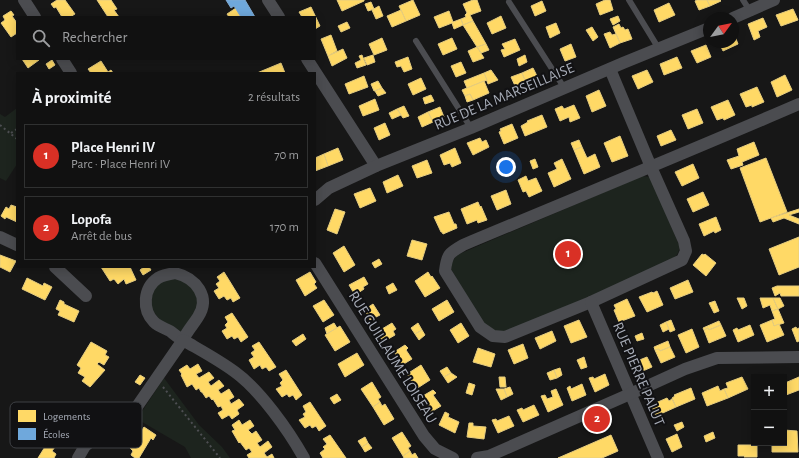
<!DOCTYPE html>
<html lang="fr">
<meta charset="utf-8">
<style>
:root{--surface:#111;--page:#1e1f1f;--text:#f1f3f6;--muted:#9c9d9f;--line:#303131;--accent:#d93025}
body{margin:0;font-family:"Alegreya Sans",sans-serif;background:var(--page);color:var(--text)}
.controls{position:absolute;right:12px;bottom:12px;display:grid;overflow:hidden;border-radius:0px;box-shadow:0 2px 10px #0003}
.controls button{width:36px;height:36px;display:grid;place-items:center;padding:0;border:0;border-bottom:1px solid var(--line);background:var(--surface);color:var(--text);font:20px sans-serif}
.compass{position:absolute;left:703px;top:12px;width:36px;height:36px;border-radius:50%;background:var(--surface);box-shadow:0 2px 10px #0003;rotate:57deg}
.you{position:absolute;left:506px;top:167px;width:14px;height:14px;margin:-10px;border:3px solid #fff;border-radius:50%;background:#1a73e8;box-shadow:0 0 0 6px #1a73e833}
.badge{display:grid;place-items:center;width:26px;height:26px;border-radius:50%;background:var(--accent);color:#fff;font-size:13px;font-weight:700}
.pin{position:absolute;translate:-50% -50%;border:2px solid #fff;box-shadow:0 1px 4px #0006}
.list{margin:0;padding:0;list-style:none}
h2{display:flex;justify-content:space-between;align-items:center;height:52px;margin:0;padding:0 16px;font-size:17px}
h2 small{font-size:13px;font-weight:400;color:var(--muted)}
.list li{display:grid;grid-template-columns:26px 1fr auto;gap:12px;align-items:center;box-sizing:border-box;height:64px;margin:0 8px 8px;padding:0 8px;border:1px solid var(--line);border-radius:0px}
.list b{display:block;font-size:15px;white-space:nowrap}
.list p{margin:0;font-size:13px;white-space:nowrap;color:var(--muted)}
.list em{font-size:13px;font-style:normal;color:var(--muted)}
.icon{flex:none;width:22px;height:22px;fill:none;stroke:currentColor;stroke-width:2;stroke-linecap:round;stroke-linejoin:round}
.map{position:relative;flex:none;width:799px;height:458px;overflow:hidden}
.search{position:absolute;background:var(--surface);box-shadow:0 2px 10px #0003;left:16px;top:16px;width:300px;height:44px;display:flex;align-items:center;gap:10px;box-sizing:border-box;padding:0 14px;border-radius:0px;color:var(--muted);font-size:15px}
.panel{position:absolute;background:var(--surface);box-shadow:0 2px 10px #0003;left:16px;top:72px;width:300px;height:196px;border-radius:0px}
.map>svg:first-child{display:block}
.green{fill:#1d241e}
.homes{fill:#ffd966;stroke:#e5cc7f}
.schools{fill:#6fa8dc;stroke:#80aad1}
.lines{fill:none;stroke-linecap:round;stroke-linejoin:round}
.path{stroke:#4d4e52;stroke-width:2;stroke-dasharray:2 3;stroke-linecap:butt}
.service{stroke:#4b4c50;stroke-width:6}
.minor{stroke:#4b4c50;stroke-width:12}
.labels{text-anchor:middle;stroke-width:4;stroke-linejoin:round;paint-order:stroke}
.street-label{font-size:15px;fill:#a8adb8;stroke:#111113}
.key{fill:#111113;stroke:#3e4045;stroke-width:1}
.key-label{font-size:11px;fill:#a8adb8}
</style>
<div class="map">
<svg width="799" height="458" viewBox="0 0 799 458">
<rect width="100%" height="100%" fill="#171717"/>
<!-- green -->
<g class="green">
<path d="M17 108V164L6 181 0 178V114L5 117Z"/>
<path d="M642 176 650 177 680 247 678 253 673 260 503 334 485 327 451 269 452 262 457 255Z"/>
<path d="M177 276 196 291 198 303 193 315 180 333 160 320 151 308C153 283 154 283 177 276Z"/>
<path d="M164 378 199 425 222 447 230 458H191L185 447 137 419Z"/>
</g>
<!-- homes -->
<g class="homes">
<path d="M57 0H65L75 14 70 17H62L56 7 54 8 51 4Z"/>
<path d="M97 0H111L117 9 114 10 119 17H108Z"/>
<path d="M337 0H364V1L342 11Z"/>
<path d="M413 0 420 15 406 21 399 6Z"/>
<path d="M473 0H477L481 11 470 15 473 21 463 25 461 19 466 17 465 15 467 13 463 4Z"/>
<path d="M605 0H610L613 10 600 15 596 4Z"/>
<path d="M697 0H707L710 6 699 10 695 1Z"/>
<path d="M707 0H720L721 1 710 6Z"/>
<path d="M542 1 546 11 535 16 531 6Z"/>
<path d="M371 2 374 9 368 11 365 4Z"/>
<path d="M669 3 675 15 659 22 654 10Z"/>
<path d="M379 6 383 16 376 19 372 10Z"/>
<path d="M311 7 320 26 315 29V17H302L299 12Z"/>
<path d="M236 8 241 16 229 17 227 14Z"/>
<path d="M793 9 798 20 781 26 776 15Z"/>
<path d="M401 10 406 21 392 27 387 16Z"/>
<path d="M11 11 14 15 12 16 17 23V33L11 37 1 23 5 20 3 16Z"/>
<path d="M449 11 453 22 461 19 463 25 454 29 452 23 439 28 434 17Z"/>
<path d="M501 16 506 28 492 34 487 23Z"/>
<path d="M618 16 620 21 613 25 610 19Z"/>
<path d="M763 18 767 27 758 31 760 37 754 40 748 24Z"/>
<path d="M473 21 486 44 477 47 463 25Z"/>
<path d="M347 22 350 28 341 32 338 26Z"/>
<path d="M556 23 560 33 550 38 546 27Z"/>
<path d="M619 24 621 28 623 27 625 30 628 29 632 39 620 43 613 27Z"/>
<path d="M592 27 598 37 593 41 586 30Z"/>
<path d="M733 31 738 44 723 51 719 42H733Z"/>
<path d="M610 32 612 35 616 34 620 43 610 48 604 34Z"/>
<path d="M331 35 337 51 328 56 321 39Z"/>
<path d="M382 38 387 50 374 55 369 44Z"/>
<path d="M452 38 457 49 443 55 438 44Z"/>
<path d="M515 39 520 50 504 57 501 50 505 49 502 44Z"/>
<path d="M486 44 489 50 481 53 477 47Z"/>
<path d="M571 44 576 57 565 61 560 49Z"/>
<path d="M706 45 711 57 697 63 691 51Z"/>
<path d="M477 47 484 58 473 62 468 51Z"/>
<path d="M343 49 347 58 332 66 328 56Z"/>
<path d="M362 55 366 65 357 68 355 63 361 60 359 56Z"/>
<path d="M373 55 375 62 367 65 364 58Z"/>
<path d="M525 55 527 62 519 66 517 59Z"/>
<path d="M408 57 412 69 404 72 401 66 397 67 395 62Z"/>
<path d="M677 57 682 68 664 75 660 64Z"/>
<path d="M22 59H38L39 60 28 68Z"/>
<path d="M52 60 55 65 49 69 46 64Z"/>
<path d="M101 61 108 72 111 70 113 73H91L88 69Z"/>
<path d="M461 62 466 73 456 77 451 66Z"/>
<path d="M281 63 285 73H257Z"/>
<path d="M533 68 538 78 526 83 522 73Z"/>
<path d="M491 70 498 80 488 84 484 73Z"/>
<path d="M647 70 653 82 638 89 632 76Z"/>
<path d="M484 73 487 80 467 88 464 81Z"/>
<path d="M522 73 526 83 516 88 511 77Z"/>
<path d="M785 75 792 90 777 97 771 82Z"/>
<path d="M364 76 368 87 349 94 345 84Z"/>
<path d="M421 78 426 89 413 95 408 84Z"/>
<path d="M378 81 382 88 374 91 371 84Z"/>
<path d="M484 81 489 93 473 100 470 94 465 96 462 90Z"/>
<path d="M757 87 764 102 752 107V105L746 107 740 94Z"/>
<path d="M382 88 386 93 378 96 375 91Z"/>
<path d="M599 90 606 106 592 112 586 96Z"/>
<path d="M470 94 473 100 467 102 465 96Z"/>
<path d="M431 95 434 101 425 104 423 98Z"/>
<path d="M375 99 379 110 363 116 359 106Z"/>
<path d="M728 100 735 115 724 120 723 118 717 120 711 107Z"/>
<path d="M574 105 580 118 570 122 569 117 560 121 555 109 562 106 564 109Z"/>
<path d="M404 106 409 116 403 118 397 109Z"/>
<path d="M440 107 444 117 433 122 428 112Z"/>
<path d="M397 109 401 115 392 119 389 113Z"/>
<path d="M697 109 703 123 688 129 682 115Z"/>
<path d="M428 112 433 122 422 127 418 117Z"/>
<path d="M542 115 547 127 525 136 521 126 528 122 527 121Z"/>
<path d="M385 123 390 135 379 140 374 128Z"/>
<path d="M512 124 518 138 504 144 499 132 501 131 500 129Z"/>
<path d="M671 130 676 140 661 146 657 136Z"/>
<path d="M620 136 628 156 612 162 604 143Z"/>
<path d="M480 138 482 142 486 140 489 147 473 155 467 143Z"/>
<path d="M579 140 582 147 574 150 571 143Z"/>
<path d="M754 142 759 155 742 162 743 165 731 169 727 160 739 156 737 149Z"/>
<path d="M582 147 587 158 595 154 600 167 584 174 574 150Z"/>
<path d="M338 148 343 160 328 166 324 154Z"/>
<path d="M455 148 461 163 452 167 450 163 444 165 440 155Z"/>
<path d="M324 154 328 166 315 171V158Z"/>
<path d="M766 158 787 212 760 222 740 168Z"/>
<path d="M535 159 538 167 533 169 530 161Z"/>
<path d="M562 159 571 179 554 187 548 173 557 169 554 163Z"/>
<path d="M427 160 432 173 417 178 412 166Z"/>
<path d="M693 164 699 178 682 186 675 172Z"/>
<path d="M398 175 403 186 387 193 383 182Z"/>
<path d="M526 176 528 181 536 178 542 191 529 197 526 191 523 192 518 180Z"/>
<path d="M370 188 376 201 360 208 354 194Z"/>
<path d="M506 190 511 204 497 210 491 196Z"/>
<path d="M703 192 709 205 693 212 687 199Z"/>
<path d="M478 202 480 207 481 206 487 220 478 223 477 220 467 224 461 209Z"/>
<path d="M11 205 17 207V222L6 217 5 219 1 216 6 207 9 209Z"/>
<path d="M335 209 345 212 337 234 327 230Z"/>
<path d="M799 209V212L789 215 799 219V224L784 218 773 222 771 218Z"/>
<path d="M449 212 454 224H456L457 228 443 234 442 232H441L434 217Z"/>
<path d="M716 217 721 230 715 233 714 231 704 236 699 224Z"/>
<path d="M799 237V267L779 275 769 249Z"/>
<path d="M412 240 427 244 422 260 407 256Z"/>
<path d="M344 246 355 265 344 272 333 253Z"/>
<path d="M702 254 704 255 705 254 716 263 706 276 693 265Z"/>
<path d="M0 255 16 261 10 272 0 267Z"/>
<path d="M379 259 382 264 375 268 372 263Z"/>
<path d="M101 267H130L136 280 126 284 124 279 118 284 114 279 110 281Z"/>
<path d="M144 267H149L151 270 143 275 140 270Z"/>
<path d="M224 272 240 298 233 302 231 298 227 300 224 296 219 299 214 291 219 288 216 284 220 281 217 277Z"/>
<path d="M310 272 316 282 314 284 317 288 305 296 296 280Z"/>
<path d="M428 272 431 277 432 276 440 288 425 297 415 281Z"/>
<path d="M364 277 368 284 363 287 364 289 355 295 349 285Z"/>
<path d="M27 278 43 286 44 283 52 287 45 300 22 289Z"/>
<path d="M688 280 693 292 675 299 670 288Z"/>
<path d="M393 283 397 290 389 294 386 287Z"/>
<path d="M777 286H799V296H781L780 293 775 296 772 288Z"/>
<path d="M657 291 663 305 647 312 639 297 652 292 653 293Z"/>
<path d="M737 298H744L747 306 742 309Z"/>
<path d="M760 298H773L778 309 772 311 770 305 763 308Z"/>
<path d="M773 298H780L784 306 778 309Z"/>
<path d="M627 299 635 316 619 322 614 310 616 309 614 305Z"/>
<path d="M60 300 64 302V304L79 311 74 322 58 315 60 311 56 309Z"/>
<path d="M324 300 334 315 323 322 313 306Z"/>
<path d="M447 300 454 312 439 321 432 309Z"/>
<path d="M715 301 719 311 714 313 709 303Z"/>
<path d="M373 304 380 315 370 320 364 310Z"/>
<path d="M778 309 784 323 774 326 772 320 775 319 772 311Z"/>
<path d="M232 313 248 337 241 342 238 337 234 339 232 336 227 339 222 331 227 328 225 325 228 322 225 317Z"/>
<path d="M579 320 587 337 571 343 564 326Z"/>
<path d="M671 320 675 330 670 332 666 322Z"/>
<path d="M772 320 774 326 779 324 784 335 767 342 760 325Z"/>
<path d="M719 321 721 325 709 330 708 328 704 330 703 328Z"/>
<path d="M666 322 669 329 663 332 660 325Z"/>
<path d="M334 323 337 328 327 334 325 328Z"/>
<path d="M392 323 396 329 393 331 395 335 383 342 377 332Z"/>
<path d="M418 323 422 330 415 334 411 328Z"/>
<path d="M461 323 469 336 458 343 450 330Z"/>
<path d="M721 325 726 336 709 343 704 330 708 328 709 330Z"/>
<path d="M750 325 754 335 738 342 733 330 737 328 738 330Z"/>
<path d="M340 326 350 342 335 351 325 335Z"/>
<path d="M796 327 797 329 799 328V341L797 342 792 329Z"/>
<path d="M692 329 699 347 686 353 678 335Z"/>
<path d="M422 330 425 335 419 340 415 334Z"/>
<path d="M552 331 556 341 540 349 535 338Z"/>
<path d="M642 333 644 339 637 341 635 336Z"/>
<path d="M303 334 306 339 296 346 292 341Z"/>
<path d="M668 341 670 347 660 351 659 349 655 350 654 347Z"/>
<path d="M91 342 107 351 105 355 109 357 104 365 99 362 97 364 105 370 90 387 82 381 85 377 78 373 81 368 77 365Z"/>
<path d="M259 342 276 367 269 371 266 367 262 369 260 365 254 369 249 360 254 357 251 353 255 350 252 346Z"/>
<path d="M523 344 528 358 514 364 508 350Z"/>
<path d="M405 345 408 348 406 350 412 359 402 365 394 352Z"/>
<path d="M670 347 675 357 661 363 655 350 659 349 660 351Z"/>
<path d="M478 348 495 354 491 367 473 362Z"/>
<path d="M357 353 364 365 345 377 338 364Z"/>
<path d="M584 357 587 367 581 369 577 360Z"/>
<path d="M647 357 652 367 638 373 632 361 636 358 637 361Z"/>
<path d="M198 364 202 371 196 374 199 378 209 372 214 378 208 382 211 386 219 380 224 386 218 390 221 394 229 389 234 397 229 400 231 404 239 399 244 405 237 410 239 414 232 419 229 415 222 419 218 413 223 410 221 406 218 407 213 399 212 400 209 396 206 398 202 392H201L199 388 196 390 192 384 187 387 181 375 182 374 179 370 187 365 190 369Z"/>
<path d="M421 365 430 380 416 389 407 374Z"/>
<path d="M447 367 451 373 444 377 440 371Z"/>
<path d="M560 368 562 375 557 378 554 370Z"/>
<path d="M286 370 302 395 296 400 293 395 289 397 287 394 282 397 276 389 282 386 280 383 283 380 279 374Z"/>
<path d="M554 370 557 378 550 380 547 373Z"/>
<path d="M451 373 457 377 448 383 444 377Z"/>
<path d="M605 374 609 385 595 392 589 378 593 377 594 379Z"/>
<path d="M140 375 145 378 140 385 135 382Z"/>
<path d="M499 377H505L506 387H500Z"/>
<path d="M742 377 748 389 728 398 724 389 728 388 726 383Z"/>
<path d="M799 377V390L786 395 784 390V389L787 387 785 383Z"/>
<path d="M372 382 381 397 378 399 380 402 373 407 361 389Z"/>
<path d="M469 383 475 385 472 395 466 393Z"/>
<path d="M582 384 586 395 572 401 567 388 570 386 571 389Z"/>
<path d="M718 386 720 391 724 389 728 398 707 406 702 393Z"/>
<path d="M510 387 513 394 507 397 504 389Z"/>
<path d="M691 388 695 399 676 407 672 398 675 396 674 395Z"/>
<path d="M496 389H504L507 397 501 400Z"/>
<path d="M556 389 563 405 548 412 541 396 545 395 547 399 553 397 551 391Z"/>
<path d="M433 390 436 393 433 395 441 406 431 412 421 397Z"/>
<path d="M337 394 341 400 334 404 330 398Z"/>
<path d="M667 398 669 401 672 399 676 407 656 416 651 405Z"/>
<path d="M310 402 326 426 319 431 316 426 312 428 310 425 305 428 299 420 305 417 303 414 306 412 303 406Z"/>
<path d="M380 402 382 406 385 404 394 419 384 425 373 407Z"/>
<path d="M534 405 539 415 523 422 517 410 522 408 523 410Z"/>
<path d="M445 412 449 414 448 417 459 422 455 433 439 425Z"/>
<path d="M509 416 514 426 498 433 492 420 496 419 497 421Z"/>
<path d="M239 420 242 425 250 420 254 426 248 430 252 434 256 431 262 440 257 443 260 447 268 441 272 447 264 453 267 457 272 454 274 458H249L247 455 252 452 249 448 246 450 240 442 239 443 232 431 235 430 232 425Z"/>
<path d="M682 422 684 427 677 431 674 425Z"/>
<path d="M469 423H473V426L486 427 484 439 467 437Z"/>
<path d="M144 427 156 435 153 440 151 438 139 458H135L131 455 133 451 130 448 133 444 127 441 133 432 138 436Z"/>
<path d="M784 430 797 431 798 452H772V443H784Z"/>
<path d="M402 432 411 446 408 448 410 451 403 456 392 438Z"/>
<path d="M713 432 715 438 706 442 704 436Z"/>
<path d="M677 434 682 447 672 452 666 439Z"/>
<path d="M330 435 346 458H323L320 453 325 449 323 447 327 444 323 439Z"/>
<path d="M611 435 618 451 602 458H558Z"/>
<path d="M365 437 368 443 362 447 358 441Z"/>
<path d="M48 442 55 447 52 451 56 454 54 458H38Z"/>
<path d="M368 443 372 448 365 452 362 447Z"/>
<path d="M738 445H757V457H744L745 456H738Z"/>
<path d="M410 451 412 455 415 453 418 458H404L403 456Z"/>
</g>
<!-- schools -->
<path class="schools" d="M226 0H245L255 17H241L234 6 231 8Z"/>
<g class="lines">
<!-- path -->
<g class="path">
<path d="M0 125 17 139"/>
<path d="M11 133 17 129"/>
<path d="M163 387 220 458"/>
</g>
<!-- service -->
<g class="service">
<path d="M629 0 659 49"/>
<path d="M743 0 750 11"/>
<path d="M509 2 565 89"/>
<path d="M416 41 471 128"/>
</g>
<!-- minor -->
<g class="minor">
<path d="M24 0 35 17"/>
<path d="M268 0 279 17"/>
<path d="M733 18 774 0"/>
<path d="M62 59 71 73"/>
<path d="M307 59 376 166"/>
<path d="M610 69 651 167 684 241 686 251 682 260 591 302 505 337 493 336 480 327 445 271C447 254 449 253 463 245 575 198 688 152 799 104"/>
<path d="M315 200 329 188 376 166 471 128 623 63 709 28"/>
<path d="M0 237 17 245"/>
<path d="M315 263 424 436 435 449 453 458"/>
<path d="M55 267 86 296"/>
<path d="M175 273C196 278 211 297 198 317 193 325 187 331 183 340 178 338 174 334 170 331 164 328 158 326 154 322 142 310 143 288 158 278 163 275 169 274 175 273Z"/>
<path d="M591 302 658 458"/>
<path d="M78 458 85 446 136 408 183 340C200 350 219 360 235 372 260 390 289 431 304 458"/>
<path d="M477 458 489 456 630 394 685 369 717 358 799 357"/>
</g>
</g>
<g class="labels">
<!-- street labels -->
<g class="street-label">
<text transform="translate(504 96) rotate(-23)" y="5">RUE DE LA MARSEILLAISE</text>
<text transform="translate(393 357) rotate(58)" y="5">RUE GUILLAUME LOISEAU</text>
<text transform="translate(639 374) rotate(67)" y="5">RUE PIERRE PALUT</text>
</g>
</g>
<!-- legend -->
<rect x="10" y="402" width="132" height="46" rx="6" class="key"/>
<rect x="18" y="410" width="18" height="12" fill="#ffd966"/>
<rect x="18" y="428" width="18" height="12" fill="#6fa8dc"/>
<g class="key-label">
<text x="43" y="420">Logements</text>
<text x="43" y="438">Écoles</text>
</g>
</svg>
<div class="controls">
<button>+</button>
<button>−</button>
</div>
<svg class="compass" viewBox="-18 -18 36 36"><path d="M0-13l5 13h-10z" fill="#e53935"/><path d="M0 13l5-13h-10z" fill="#9c9d9f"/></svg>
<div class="you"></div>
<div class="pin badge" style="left:568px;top:254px">1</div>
<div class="pin badge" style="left:597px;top:419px">2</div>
<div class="search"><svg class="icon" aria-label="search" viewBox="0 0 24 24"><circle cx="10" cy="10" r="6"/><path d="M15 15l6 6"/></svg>Rechercher</div>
<section class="panel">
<h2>À proximité<small>2 résultats</small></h2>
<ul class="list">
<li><span class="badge">1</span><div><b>Place Henri IV</b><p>Parc · Place Henri IV</p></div><em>70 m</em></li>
<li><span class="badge">2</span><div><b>Lopofa</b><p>Arrêt de bus</p></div><em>170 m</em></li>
</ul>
</section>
</div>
